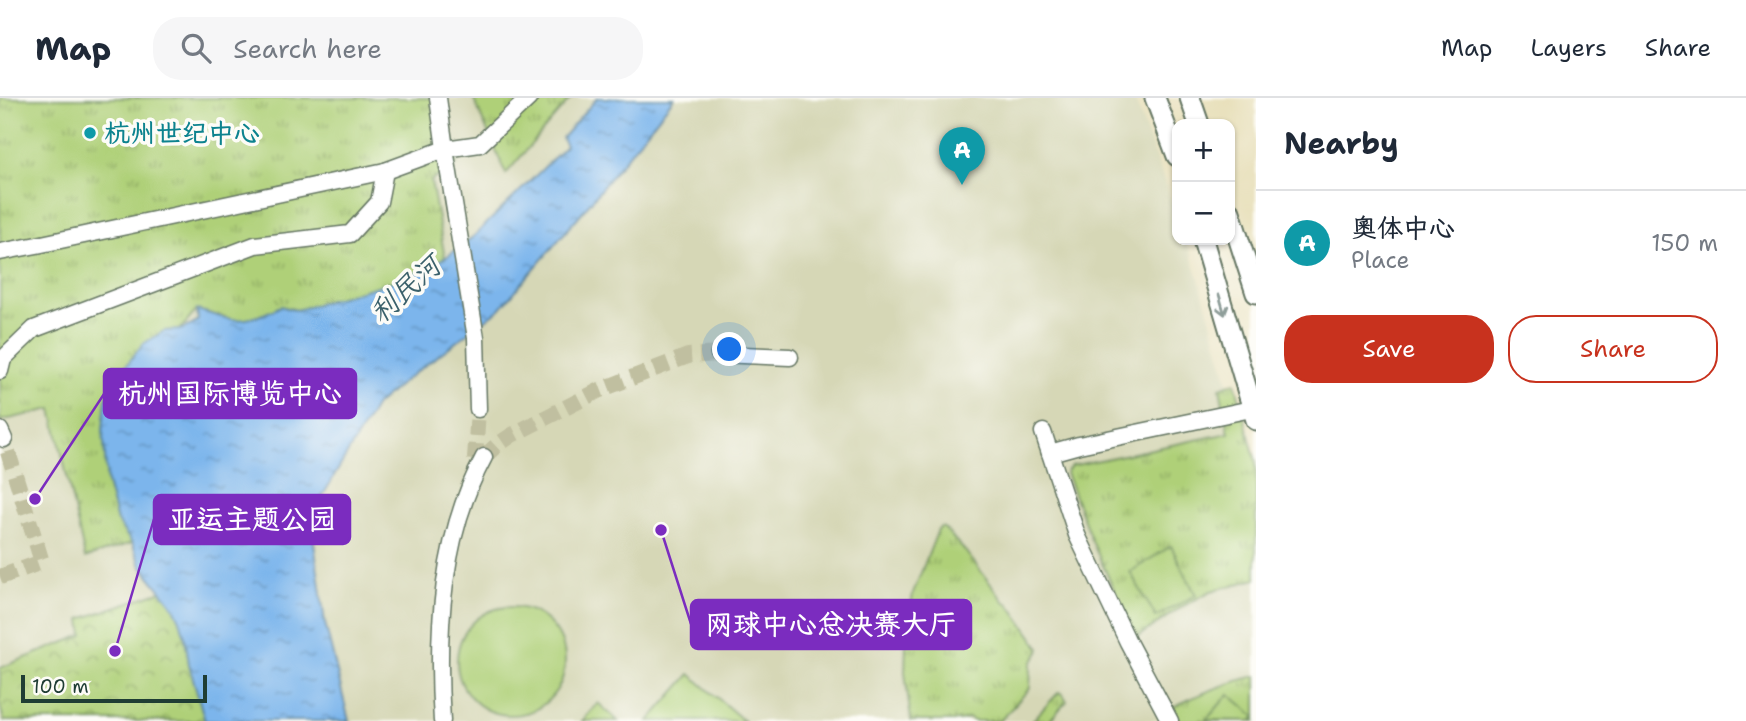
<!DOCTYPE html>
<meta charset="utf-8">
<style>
:root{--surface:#fff;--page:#f6f6f7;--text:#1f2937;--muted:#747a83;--line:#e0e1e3;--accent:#c8321e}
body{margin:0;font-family:"Shantell Sans","LXGW WenKai TC",sans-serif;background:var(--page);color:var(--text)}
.controls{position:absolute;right:21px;top:21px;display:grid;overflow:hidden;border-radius:14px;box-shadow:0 2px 5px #0004}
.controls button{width:63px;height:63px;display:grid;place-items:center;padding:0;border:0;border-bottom:2px solid var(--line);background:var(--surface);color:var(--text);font:35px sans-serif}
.scale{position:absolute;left:21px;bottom:18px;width:186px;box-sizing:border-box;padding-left:7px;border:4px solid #1f3d34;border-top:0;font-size:19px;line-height:24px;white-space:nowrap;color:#1f3d34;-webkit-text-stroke:5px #fdfcf7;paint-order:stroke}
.you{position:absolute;left:730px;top:252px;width:24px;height:24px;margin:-18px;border:5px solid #fff;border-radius:50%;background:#1a73e8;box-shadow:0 0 0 10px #1a73e833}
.badge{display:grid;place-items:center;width:46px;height:46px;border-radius:50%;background:var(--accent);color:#fff;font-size:23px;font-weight:700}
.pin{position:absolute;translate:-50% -58px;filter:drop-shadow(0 2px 4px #0008)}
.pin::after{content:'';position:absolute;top:37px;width:24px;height:21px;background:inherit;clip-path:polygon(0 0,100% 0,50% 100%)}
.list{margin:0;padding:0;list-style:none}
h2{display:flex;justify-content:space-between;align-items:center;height:91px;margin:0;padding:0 28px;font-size:30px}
h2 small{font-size:23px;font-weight:400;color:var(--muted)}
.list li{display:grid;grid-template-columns:46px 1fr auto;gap:21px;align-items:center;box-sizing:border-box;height:105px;padding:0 28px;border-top:2px solid var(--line)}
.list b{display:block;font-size:26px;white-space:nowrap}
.list p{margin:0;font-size:23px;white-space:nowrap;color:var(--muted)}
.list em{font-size:23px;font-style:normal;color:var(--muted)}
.actions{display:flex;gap:14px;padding:21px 28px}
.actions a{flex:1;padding:16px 0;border:2px solid var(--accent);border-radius:28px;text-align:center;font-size:24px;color:var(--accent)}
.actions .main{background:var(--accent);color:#fff}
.icon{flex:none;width:38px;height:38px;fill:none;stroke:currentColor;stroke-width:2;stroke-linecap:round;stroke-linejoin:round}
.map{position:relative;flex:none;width:1256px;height:623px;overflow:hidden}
header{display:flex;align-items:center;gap:42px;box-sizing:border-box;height:98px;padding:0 35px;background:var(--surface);border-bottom:2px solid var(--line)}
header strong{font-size:33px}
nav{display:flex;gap:38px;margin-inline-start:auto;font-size:24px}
.search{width:490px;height:63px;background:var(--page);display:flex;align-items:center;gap:18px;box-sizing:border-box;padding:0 24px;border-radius:28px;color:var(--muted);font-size:26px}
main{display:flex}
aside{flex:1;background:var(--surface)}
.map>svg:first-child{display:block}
.built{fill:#d6d7b6}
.grass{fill:url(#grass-tufts);stroke:#678656;stroke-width:2}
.park{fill:url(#park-crowns);stroke:#678656;stroke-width:2}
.pitch{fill:#afd078;stroke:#678656;stroke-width:2}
.water{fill:url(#water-ripples);stroke:#4d7990;stroke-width:2}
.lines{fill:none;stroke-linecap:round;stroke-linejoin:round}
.minor-tunnel{stroke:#c0bfa0;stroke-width:16;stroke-dasharray:16 8;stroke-linecap:butt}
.minor-casing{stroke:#657663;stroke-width:19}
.major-casing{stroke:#657663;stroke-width:23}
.minor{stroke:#fff;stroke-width:16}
.major{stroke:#fff;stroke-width:19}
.oneway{stroke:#8f9e9a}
.culture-dot{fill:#0f9aa8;stroke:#fdfcf7;stroke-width:2.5}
.labels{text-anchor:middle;stroke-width:7;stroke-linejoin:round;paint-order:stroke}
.culture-label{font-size:26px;font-weight:bold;fill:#0d838f;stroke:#fdfcf7;text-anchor:start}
.water-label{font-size:28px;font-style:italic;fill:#3b616b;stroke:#fdfcf7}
.leader{fill:none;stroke:#7b2cbf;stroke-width:2.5}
.callout-dot{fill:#7b2cbf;stroke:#fdfcf7;stroke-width:2.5}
.callout{fill:#7b2cbf;stroke:#7b2cbf;stroke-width:2.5}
.callout-label{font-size:28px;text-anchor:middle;font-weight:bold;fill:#fff}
</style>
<header>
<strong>Map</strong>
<div class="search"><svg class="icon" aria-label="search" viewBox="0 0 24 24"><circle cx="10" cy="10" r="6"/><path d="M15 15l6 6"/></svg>Search here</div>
<nav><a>Map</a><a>Layers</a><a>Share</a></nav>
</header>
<main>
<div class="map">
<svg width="1256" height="623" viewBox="0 0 1256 623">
<defs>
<pattern id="grass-tufts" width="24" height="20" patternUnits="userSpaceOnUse" patternTransform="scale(1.75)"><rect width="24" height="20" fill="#afd078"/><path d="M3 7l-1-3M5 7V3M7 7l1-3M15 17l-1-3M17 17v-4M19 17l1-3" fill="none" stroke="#8eaa63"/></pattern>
<pattern id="park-crowns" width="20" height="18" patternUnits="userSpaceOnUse" patternTransform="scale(1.75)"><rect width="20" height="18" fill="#afd078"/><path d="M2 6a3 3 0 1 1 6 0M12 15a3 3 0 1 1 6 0" fill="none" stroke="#8eaa63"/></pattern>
<pattern id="water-ripples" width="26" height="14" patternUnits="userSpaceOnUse" patternTransform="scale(1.75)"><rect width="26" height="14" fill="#7bb5ec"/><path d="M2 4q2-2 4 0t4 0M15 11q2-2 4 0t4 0" fill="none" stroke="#6494c0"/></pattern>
</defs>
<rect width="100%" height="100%" fill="#fdfcf7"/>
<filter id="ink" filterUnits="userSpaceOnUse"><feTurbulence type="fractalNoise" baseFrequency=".0143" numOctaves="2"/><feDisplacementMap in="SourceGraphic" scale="14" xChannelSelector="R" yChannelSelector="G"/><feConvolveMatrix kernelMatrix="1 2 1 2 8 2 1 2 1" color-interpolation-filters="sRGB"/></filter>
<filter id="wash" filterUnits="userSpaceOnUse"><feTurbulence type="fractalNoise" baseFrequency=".00686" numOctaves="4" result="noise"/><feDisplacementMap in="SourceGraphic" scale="28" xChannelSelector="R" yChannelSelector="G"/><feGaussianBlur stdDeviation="1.57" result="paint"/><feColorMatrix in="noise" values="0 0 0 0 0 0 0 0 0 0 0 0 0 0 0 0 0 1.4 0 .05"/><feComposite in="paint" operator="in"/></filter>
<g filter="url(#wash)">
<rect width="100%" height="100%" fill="#e8e0bb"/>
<!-- built -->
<path class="built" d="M0 0H1134L1177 118V142H1186L1197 174 1256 384V623H0Z"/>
<!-- grass -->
<g class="grass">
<path d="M0 0H435L453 41 457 66 431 83 445 160 408 179 297 212 281 208 258 220 238 223 197 212 180 232 164 233 103 331 107 385 117 423 132 445 85 460 52 311 0 323Z"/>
<path d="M473 0H571L506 76Z"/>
<path d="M1235 284 1256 364V481L1211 493 1183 508 1136 540 1091 441 1066 375 1071 368 1229 335 1220 290Z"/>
<path d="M941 429 944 430 965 453 1004 503 1009 506 1040 550 1039 554 1031 566 1030 590 1000 623H974L969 620 960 623H911L905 574 906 545 913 495 938 432Z"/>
<path d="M1256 578V623H1179L1171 610C1199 596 1226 585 1256 578Z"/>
<path d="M1059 594 1063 596 1067 603 1049 623H1032Z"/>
</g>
<!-- park -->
<path class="park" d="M162 493 174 509 180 522 185 539 189 566 205 623H4L0 608V570L83 537 81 521Z"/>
<!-- pitch -->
<g class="pitch">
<path d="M1171 448 1196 497 1156 519 1130 474Z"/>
<circle cx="511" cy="563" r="54"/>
<path d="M690 576 744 623H649Z"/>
<path d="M1229 596 1256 619 1252 623 1206 622Z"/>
<path d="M598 605 618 623H582Z"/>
</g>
<!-- water -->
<path class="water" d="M597 0H674L584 112 500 211 404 283 376 307 319 404 313 437 325 525 349 623H205L189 566 185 539 180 522 174 509 141 468 132 445 117 423 107 385 103 331 106 301 124 270 143 246 164 233 180 232 192 227 198 222 197 212C236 224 244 227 281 208L289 211 297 212 408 179 445 160 474 138 566 48 562 40Z"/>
</g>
<g filter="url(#ink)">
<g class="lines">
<!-- minor-tunnel -->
<g class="minor-tunnel">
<path d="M484 359 496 348 512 337 600 292 688 258 719 256"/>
<path d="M475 362 478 311"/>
<path d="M0 479 42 464 4 341"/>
</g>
<defs>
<g id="minor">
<path d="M438 0 445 51 476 240 478 311"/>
<path d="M0 154 37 147 385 73 445 51 480 46 529 0"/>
<path d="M719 256 790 259"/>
<path d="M0 273 3 261 34 231 255 147 350 136 379 104 385 73"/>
<path d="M0 332 4 341"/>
<path d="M1043 334 1077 437 1128 544 1170 623"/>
<path d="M1050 355 1079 347 1256 310"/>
<path d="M442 623C436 534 441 438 484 359"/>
</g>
<g id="major">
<path d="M1155 0 1177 58"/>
<path d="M1190 0 1199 26"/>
<path d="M1230 114 1256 195"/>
<path d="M1203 142 1256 322"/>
</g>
</defs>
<!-- minor casing -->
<use href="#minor" class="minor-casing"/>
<!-- major casing -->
<use href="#major" class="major-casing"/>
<!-- minor -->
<use href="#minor" class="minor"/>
<!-- major -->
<use href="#major" class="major"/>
</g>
<!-- one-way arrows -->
<defs><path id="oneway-shaft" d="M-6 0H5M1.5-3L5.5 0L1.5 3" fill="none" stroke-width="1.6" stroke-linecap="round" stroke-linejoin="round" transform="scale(1.75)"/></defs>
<use class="oneway" href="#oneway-shaft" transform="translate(1222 207) rotate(74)"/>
</g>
<!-- markers -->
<circle class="culture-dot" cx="90" cy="35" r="7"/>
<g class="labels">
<!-- culture labels -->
<g class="culture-label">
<text x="104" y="44">杭州世纪中心</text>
</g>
<!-- water labels -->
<g class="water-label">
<text transform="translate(405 191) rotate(-42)" y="10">利民河</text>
</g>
</g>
<!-- callouts -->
<path class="leader" d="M35 401L104 296M115 553L154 421M661 432L691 526"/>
<g class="callout-dot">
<circle cx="35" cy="401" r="7"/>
<circle cx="115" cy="553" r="7"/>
<circle cx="661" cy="432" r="7"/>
</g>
<g class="callout">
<rect x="104" y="271" width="252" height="49" rx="7"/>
<rect x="154" y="397" width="196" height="49" rx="7"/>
<rect x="691" y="502" width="280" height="49" rx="7"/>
</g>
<g class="callout-label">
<text x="230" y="305">杭州国际博览中心</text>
<text x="252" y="431">亚运主题公园</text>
<text x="831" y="536">网球中心总决赛大厅</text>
</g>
</svg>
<div class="controls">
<button>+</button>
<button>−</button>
</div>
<div class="scale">100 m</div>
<div class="you"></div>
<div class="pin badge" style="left:962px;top:87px;background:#0f9aa8">A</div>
</div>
<aside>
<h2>Nearby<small></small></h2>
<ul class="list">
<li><span class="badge" style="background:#0f9aa8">A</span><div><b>奥体中心</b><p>Place</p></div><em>150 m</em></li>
</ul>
<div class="actions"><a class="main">Save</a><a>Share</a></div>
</aside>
</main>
